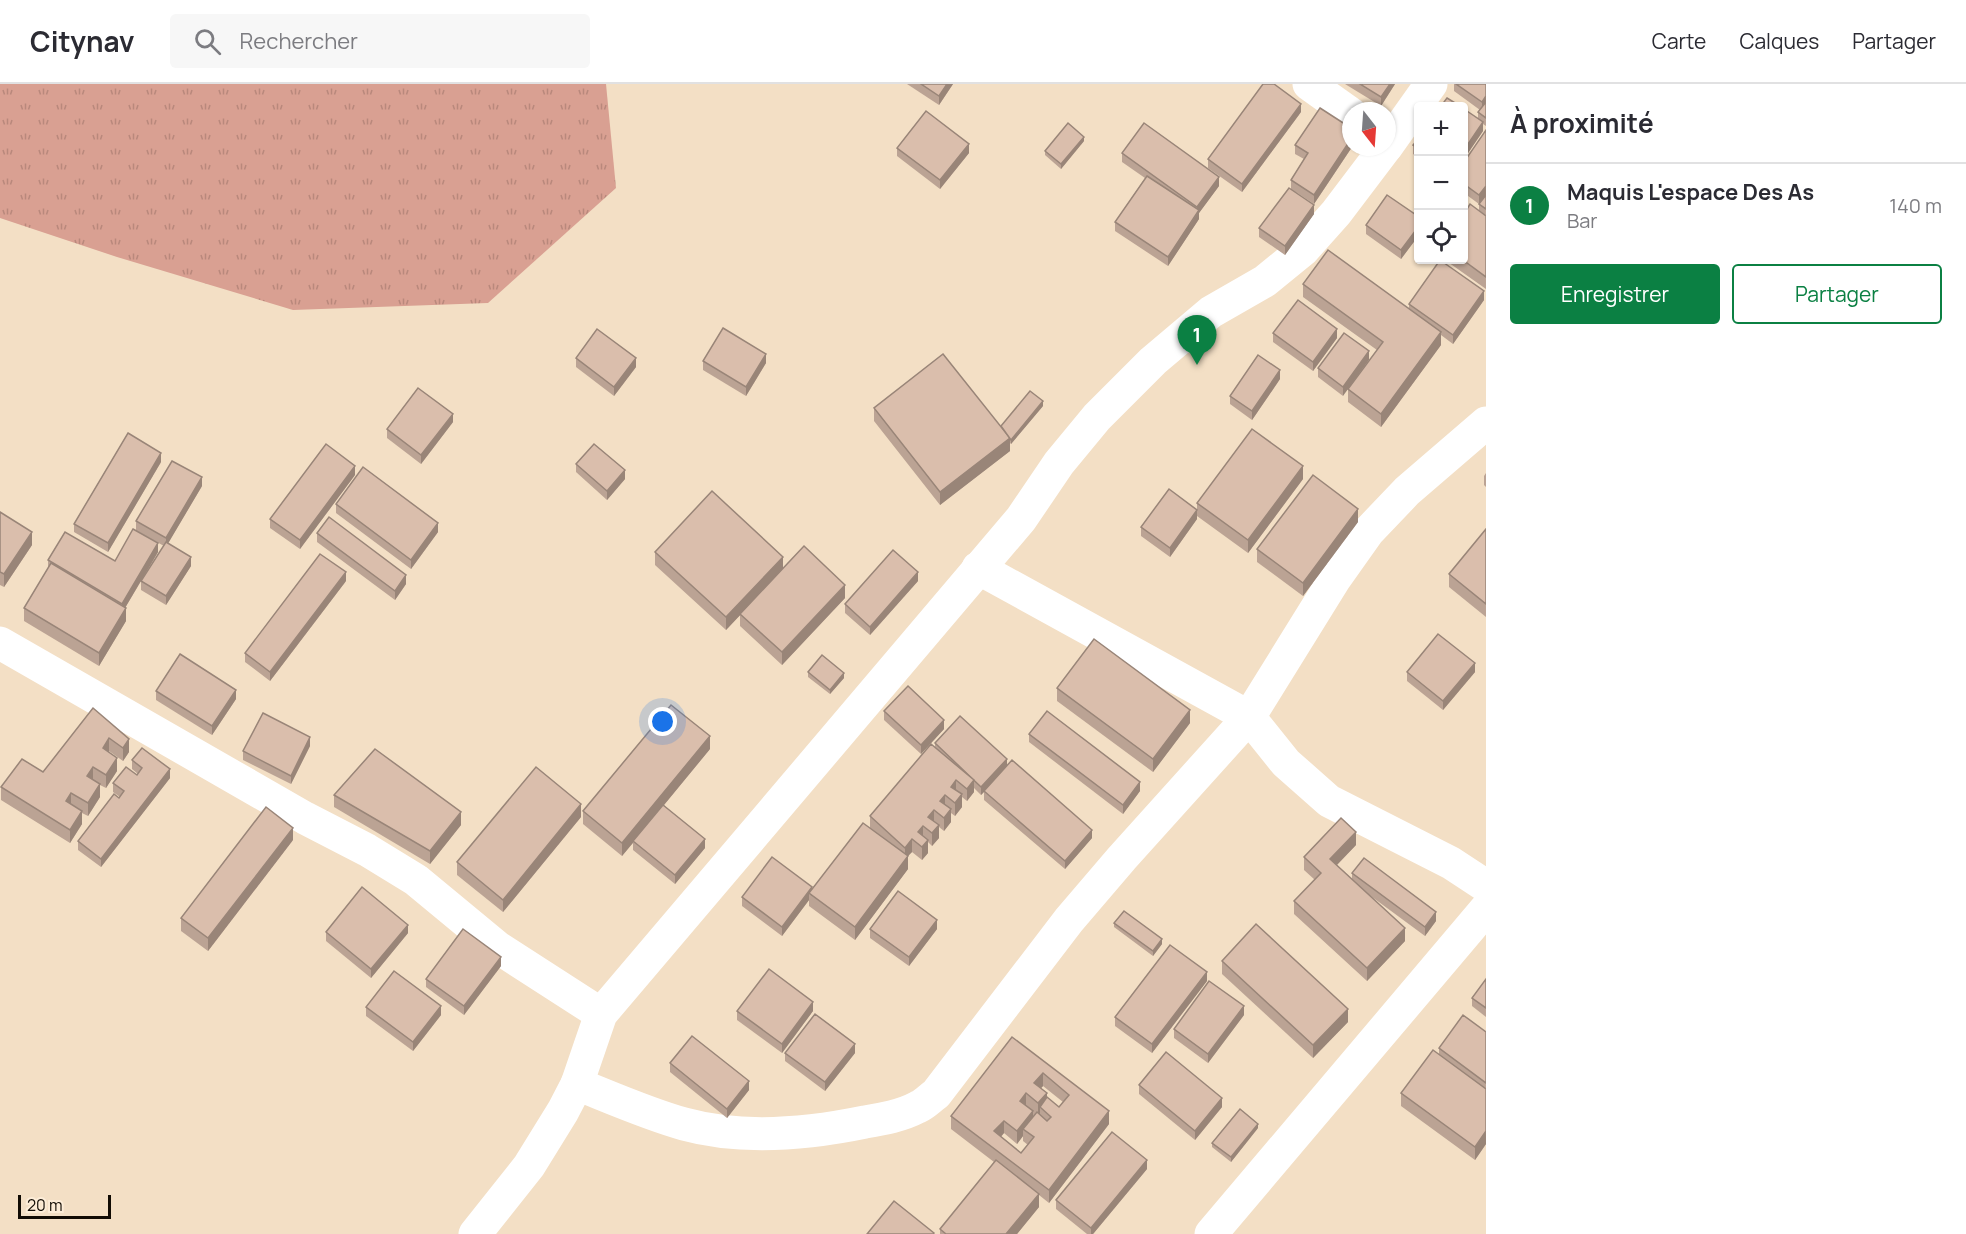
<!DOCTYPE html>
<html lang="fr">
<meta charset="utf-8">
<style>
:root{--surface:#fff;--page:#f7f7f7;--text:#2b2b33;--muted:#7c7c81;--line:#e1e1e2;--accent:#0b8043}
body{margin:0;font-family:Manrope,sans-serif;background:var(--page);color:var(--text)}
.controls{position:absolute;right:18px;top:18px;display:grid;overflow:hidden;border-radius:6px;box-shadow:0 2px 4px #0004}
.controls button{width:54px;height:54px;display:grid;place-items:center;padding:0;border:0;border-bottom:2px solid var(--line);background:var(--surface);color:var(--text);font:30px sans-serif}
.compass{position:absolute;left:1342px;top:18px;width:54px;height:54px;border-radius:50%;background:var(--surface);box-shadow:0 2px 4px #0004;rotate:163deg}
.scale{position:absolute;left:18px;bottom:15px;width:93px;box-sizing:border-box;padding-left:6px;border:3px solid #110b04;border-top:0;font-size:16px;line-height:21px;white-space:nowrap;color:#110b04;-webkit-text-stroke:4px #fdedd8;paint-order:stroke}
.you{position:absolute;left:663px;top:638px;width:21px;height:21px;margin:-15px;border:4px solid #fff;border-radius:50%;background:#1a73e8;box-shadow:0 0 0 9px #1a73e833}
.badge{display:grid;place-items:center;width:39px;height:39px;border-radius:50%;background:var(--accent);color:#fff;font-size:20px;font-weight:700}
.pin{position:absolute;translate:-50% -50px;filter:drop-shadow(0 2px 3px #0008)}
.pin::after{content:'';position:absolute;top:32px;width:21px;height:18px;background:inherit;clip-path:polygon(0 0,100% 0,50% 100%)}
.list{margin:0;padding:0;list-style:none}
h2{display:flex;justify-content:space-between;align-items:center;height:78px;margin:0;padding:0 24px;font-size:26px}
h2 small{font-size:20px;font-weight:400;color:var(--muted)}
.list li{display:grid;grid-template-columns:39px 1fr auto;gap:18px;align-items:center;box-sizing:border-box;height:84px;padding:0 24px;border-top:2px solid var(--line)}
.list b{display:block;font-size:22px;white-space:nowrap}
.list p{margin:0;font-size:20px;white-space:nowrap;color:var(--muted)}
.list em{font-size:20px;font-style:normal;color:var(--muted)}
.actions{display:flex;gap:12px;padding:18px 24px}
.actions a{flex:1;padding:14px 0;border:2px solid var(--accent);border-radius:6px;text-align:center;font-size:21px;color:var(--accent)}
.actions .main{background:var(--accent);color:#fff}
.icon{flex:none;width:33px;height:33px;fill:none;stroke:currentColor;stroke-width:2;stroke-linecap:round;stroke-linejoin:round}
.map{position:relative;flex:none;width:1486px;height:1150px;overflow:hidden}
header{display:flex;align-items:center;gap:36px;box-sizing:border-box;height:84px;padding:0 30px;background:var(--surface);border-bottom:2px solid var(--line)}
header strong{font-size:28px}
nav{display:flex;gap:33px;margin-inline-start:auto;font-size:21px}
.search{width:420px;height:54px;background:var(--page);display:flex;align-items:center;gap:15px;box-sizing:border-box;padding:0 21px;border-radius:6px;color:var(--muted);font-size:22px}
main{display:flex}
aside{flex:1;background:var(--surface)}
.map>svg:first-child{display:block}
.grass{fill:url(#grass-tufts)}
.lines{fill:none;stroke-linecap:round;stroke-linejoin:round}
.minor{stroke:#fff;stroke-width:33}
.wall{fill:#bba394;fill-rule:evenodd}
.shaded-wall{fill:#998578}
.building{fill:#dabeac;stroke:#998578;stroke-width:1.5;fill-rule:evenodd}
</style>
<header>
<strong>Citynav</strong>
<div class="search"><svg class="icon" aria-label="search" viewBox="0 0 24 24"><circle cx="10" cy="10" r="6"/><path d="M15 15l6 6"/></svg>Rechercher</div>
<nav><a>Carte</a><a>Calques</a><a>Partager</a></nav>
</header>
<main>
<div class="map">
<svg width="1486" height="1150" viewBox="0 0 1486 1150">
<defs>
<pattern id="grass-tufts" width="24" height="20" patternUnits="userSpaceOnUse" patternTransform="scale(1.5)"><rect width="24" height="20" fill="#d9a092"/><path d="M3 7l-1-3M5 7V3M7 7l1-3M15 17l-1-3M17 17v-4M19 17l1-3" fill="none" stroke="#b9887c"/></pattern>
</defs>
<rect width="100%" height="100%" fill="#f3dfc5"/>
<!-- grass -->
<path class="grass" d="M0 0H606L616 104 488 219 293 226 117 173 0 134Z"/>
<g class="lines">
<!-- minor -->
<g class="minor">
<path d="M1309 0 1351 30"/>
<path d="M1387 62 1431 0"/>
<path d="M978 484 1249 633 1286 679 1329 717 1451 779 1486 802"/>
<path d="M0 559 305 734 367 766 416 796 497 863 601 930"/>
<path d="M577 1000C612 1014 648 1030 684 1040 742 1056 807 1050 865 1038 883 1035 901 1032 918 1023 925 1020 930 1014 936 1010L1069 836 1122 774 1249 633 1334 496 1368 448 1407 407 1486 339"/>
<path d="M475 1150 529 1082 563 1027 577 1000 601 930 1021 435 1059 379 1097 333 1153 277 1211 228 1265 197 1303 166 1336 129 1386 63"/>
<path d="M1211 1150 1486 825"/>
</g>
</g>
<!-- wall -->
<g class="wall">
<path d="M907 0H953L939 21Z"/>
<path d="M1345 0H1395L1381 22Z"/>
<path d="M1454 0H1486V42L1483 40V47L1464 75V25L1478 35V28L1480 26 1454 7Z"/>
<path d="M1301 28 1242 108 1208 84V75Z"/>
<path d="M1486 46V205L1445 176H1464L1479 127V120L1464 109V78Z"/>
<path d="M1419 54V74L1413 70V61Z"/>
<path d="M1084 57 1061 85 1045 71V67Z"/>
<path d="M1295 61 1352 63 1314 120 1296 108 1314 130 1285 171 1259 153V144L1291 105V96L1304 75 1295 70Z"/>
<path d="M897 64 969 69 940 105 897 72Z"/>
<path d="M1122 69 1219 102 1199 129V135L1168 182 1115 147V138L1145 94 1122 78Z"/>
<path d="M1419 133V151L1401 175 1366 150V141Z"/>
<path d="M1303 200 1409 224V220L1484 216 1453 260 1441 251V261L1381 343 1348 318V305L1377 266 1303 213Z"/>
<path d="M1273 249 1337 254 1313 287 1273 258Z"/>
<path d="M1344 249 1343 312 1318 293V284Z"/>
<path d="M576 274 636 283 614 312 576 283Z"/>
<path d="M703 277 766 279 746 312 703 286Z"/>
<path d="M1280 295 1252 336 1230 320V312Z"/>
<path d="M1043 322 1011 360 1010 359V367L940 421 874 337V324L1001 342Z"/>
<path d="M453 338 421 380 387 354V345Z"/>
<path d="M161 378 108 468 74 448V440Z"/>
<path d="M576 380 625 395 607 416 576 388Z"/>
<path d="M1486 389V403L1484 401V392Z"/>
<path d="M355 391 300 465 270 444V435Z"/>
<path d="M1303 395 1248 469 1197 432V435L1170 473 1141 452V443L1197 426V419Z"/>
<path d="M202 402 168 459 191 482 166 521 141 506V497L125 524 126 537 99 582 24 537V524L48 485V476L115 477 136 446V437ZM137 447 164 462 142 496 158 468Z"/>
<path d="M336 420 438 448 411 485 336 429Z"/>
<path d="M0 428 32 461 4 503 0 501Z"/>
<path d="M1358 438 1303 512 1257 478V465Z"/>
<path d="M1486 445V533L1449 503V490Z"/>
<path d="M317 449 406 500 395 516 317 458Z"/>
<path d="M655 468 783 484 845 514 782 581 740 542V531L726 546 655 481Z"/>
<path d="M346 497 270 597 245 578V569Z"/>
<path d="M918 497 870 551 845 529V520Z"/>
<path d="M808 588 844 594 830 610 808 593Z"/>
<path d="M1407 588H1475L1443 626 1407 597Z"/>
<path d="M1057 604 1190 639 1153 688 1057 617Z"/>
<path d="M156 607 236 615 212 651 156 616Z"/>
<path d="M93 624 129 668 123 677 109 667 117 687 106 704 100 701V713L88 732 82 729V740L70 759 1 716V703L43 688Z"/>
<path d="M884 627 944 645 921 670 884 636Z"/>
<path d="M1029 650 1140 707 1123 730 1029 658Z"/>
<path d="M935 659 1007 681 1092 754 1065 785 984 716V708L981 711 974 704V708L967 717 962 713V723L955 732 951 729V738L944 747 939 743V754L932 762 928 758V769L922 776 912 768 908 772V785L855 856 809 822V816L782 852 742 822V813L812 805 870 744V732L935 664Z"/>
<path d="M310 662 291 700 243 676V667Z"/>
<path d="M710 665 664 721 705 764 675 800 633 766V759L622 772 583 740V727Z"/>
<path d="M132 676 170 694 101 783 78 766V757L120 713 113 708V699L137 691 138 690 132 685Z"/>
<path d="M334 711 461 741 430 780 334 723Z"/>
<path d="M581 733 503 828 457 791V778Z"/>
<path d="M293 756 208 867 181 847V834Z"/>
<path d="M1356 761 1337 781 1352 795V789L1436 837 1425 852 1368 810 1405 857 1367 897 1294 830V817L1315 796 1304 786V773Z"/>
<path d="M1114 839 1162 860 1153 872 1114 843Z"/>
<path d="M870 845H937L909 882 870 854Z"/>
<path d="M326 848 408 849 371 894 326 857Z"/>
<path d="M1222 877 1348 938 1313 974 1222 890Z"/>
<path d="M501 882 464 931 426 903V895Z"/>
<path d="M1486 895V933L1472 922V914Z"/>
<path d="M1207 897 1152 969 1115 942V933Z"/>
<path d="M366 923 441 931 413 967 366 932Z"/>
<path d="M737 927H813L782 969 737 936Z"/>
<path d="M1244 931 1208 979 1174 954V945Z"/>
<path d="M1486 948V1060L1475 1076 1401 1022V1009L1439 970V964Z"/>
<path d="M1012 953 1109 1040 1049 1119 1039 1111V1123L1017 1150H940V1145L994 1078 951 1045V1032ZM1043 1002 1063 1018 1059 1023 1047 1015 1041 1004ZM1004 1049 1017 1060 1023 1052V1057L1028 1061 1021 1069 1001 1053Z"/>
<path d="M785 969H855L825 1007 785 977Z"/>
<path d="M670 979 749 1006 727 1034 670 988Z"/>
<path d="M1139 1001 1222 1023 1195 1056 1139 1010Z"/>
<path d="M1258 1044 1231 1078 1212 1063V1059Z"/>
<path d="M1147 1085 1093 1150H1087L1056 1125V1116Z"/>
</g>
<!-- shaded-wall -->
<g class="shaded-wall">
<path d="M947 0H953L939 21V12Z"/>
<path d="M1390 0H1395L1381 22V13Z"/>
<path d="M1486 12V21L1482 27V18Z"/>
<path d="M1301 20V28L1242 108V100Z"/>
<path d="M1483 38V47L1464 75V66Z"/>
<path d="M1084 53V57L1061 85V80Z"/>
<path d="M1351 55 1352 63 1314 120V111Z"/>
<path d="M969 60V69L940 105V96Z"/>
<path d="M1219 93V102L1199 129V135L1168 182V173L1197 130V123Z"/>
<path d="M1486 102V111L1479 120V111Z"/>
<path d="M1314 121V130L1285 171V162Z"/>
<path d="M1419 142V151L1401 175V166Z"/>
<path d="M1484 207V216L1453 260V251Z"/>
<path d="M1337 245V254L1313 287V278Z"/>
<path d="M1441 248V261L1381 343V330Z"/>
<path d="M1369 267V276L1343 312V303Z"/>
<path d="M766 270V279L746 312V303Z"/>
<path d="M636 274V283L614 312V303Z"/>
<path d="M1280 286V295L1252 336V327Z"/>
<path d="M1043 317V322L1011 360V356Z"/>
<path d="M453 330V338L421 380V371Z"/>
<path d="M1010 354V367L940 421V408Z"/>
<path d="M161 369V378L108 468V459Z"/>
<path d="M355 382V391L300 465V456Z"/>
<path d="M1303 382V395L1248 469V456Z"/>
<path d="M625 386V395L607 416V407Z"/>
<path d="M202 393V402L166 463V454Z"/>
<path d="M1358 425V438L1303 512V499Z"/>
<path d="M1197 426V435L1170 473V464Z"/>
<path d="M438 439V448L411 485V476Z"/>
<path d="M32 448V461L4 503V490Z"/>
<path d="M158 459V468L122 529V520Z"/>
<path d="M191 473V482L166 521V512Z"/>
<path d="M783 473V486L726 546V533Z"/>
<path d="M346 488V497L270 597V588Z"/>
<path d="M918 488V497L870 551V543Z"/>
<path d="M406 491V500L395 516V507Z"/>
<path d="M845 501V514L782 581V568Z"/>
<path d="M126 524V537L99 582V569Z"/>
<path d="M1475 579V588L1443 626V617Z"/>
<path d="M844 589V594L830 610V606Z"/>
<path d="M236 606V615L212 651V642Z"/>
<path d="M1190 626V639L1153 688V675Z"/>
<path d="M944 636V645L921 670V661Z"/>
<path d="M710 652V665L622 772V759Z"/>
<path d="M310 653V662L291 700V692Z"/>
<path d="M109 654V667L103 677V664Z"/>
<path d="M129 655V668L123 677V664Z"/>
<path d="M117 674V687L106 704V691Z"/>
<path d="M1007 675V684L981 711V703Z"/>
<path d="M93 683V696L87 692Z"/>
<path d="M170 685V694L101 783V775Z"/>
<path d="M956 696V709L951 703Z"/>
<path d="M974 696V708L967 717V705Z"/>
<path d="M1140 698V707L1123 730V721Z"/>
<path d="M100 700V713L88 732V719Z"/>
<path d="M71 709V722L66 717Z"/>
<path d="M962 710V723L955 732V719Z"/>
<path d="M945 711V724L940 717Z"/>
<path d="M581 720V733L503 828V816Z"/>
<path d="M951 725V738L944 747V734Z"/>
<path d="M934 726V739L928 733Z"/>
<path d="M82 727V740L70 759V746Z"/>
<path d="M461 728V741L430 780V767Z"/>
<path d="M939 741V754L932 762V749Z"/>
<path d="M923 742V755L918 761V748Z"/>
<path d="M293 744V756L208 867V854Z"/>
<path d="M1092 746V754L1065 785V777Z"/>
<path d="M1356 748V761L1330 788V775Z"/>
<path d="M705 755V764L675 800V791Z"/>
<path d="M912 755V768L908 772V785L855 856V843L905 776V764Z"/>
<path d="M928 756V769L922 776V763Z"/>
<path d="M812 803V812L809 809V816L782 852V843Z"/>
<path d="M1436 828V837L1425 852V843Z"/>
<path d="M937 836V845L909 882V873Z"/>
<path d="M408 841V849L371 894V885Z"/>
<path d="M1405 844V857L1367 897V884Z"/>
<path d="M1162 855V860L1153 872V867Z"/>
<path d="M501 873V882L464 931V922Z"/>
<path d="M1207 888V897L1152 969V960Z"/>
<path d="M813 918V927L782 969V960Z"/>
<path d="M441 922V931L413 967V958Z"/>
<path d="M1244 922V931L1208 979V970Z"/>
<path d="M1348 925V938L1313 974V961Z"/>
<path d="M855 960V969L825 1007V998Z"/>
<path d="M1043 989V1002L1034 1012V999Z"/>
<path d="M749 997V1006L727 1034V1025Z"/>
<path d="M1026 1009V1022L1020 1017Z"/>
<path d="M1047 1009V1022L1040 1023V1030L1038 1032V1019Z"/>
<path d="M1222 1014V1023L1195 1056V1047Z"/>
<path d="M1033 1027V1040L1023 1045V1052L1017 1060V1047Z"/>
<path d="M1109 1027V1040L1049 1119V1106Z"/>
<path d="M1004 1037V1049L994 1060V1047Z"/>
<path d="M1258 1040V1044L1231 1078V1073Z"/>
<path d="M1486 1047V1060L1475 1076V1063Z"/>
<path d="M1147 1076V1085L1093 1150H1091V1144Z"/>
<path d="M1039 1110V1123L1017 1150H1006Z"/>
</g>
<!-- building -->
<g class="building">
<path d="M921 0H947L939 12Z"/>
<path d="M1263 0H1274L1301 20 1242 100 1208 75Z"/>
<path d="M1360 0H1390L1381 13Z"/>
<path d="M1456 0H1486V12L1482 18Z"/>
<path d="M1447 14 1460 22H1441Z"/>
<path d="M1486 18V34L1478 28Z"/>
<path d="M1320 24 1351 44V55L1314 111 1291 96 1308 69 1295 61Z"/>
<path d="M1464 25 1483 38 1464 66Z"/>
<path d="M926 27 969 60 940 96 897 64Z"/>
<path d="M1068 39 1084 53 1061 80 1045 67Z"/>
<path d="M1144 39 1219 93 1197 123 1122 69Z"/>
<path d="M1486 46V102L1479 111 1464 100V78Z"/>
<path d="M1419 54V65L1413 61Z"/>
<path d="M1147 92 1199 126 1168 173 1115 138Z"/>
<path d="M1289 104 1314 121 1285 162 1259 144Z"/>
<path d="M1387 111 1419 133V142L1401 166 1366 141Z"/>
<path d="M1486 111V125L1479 120Z"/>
<path d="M1470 120 1486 132V193L1463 176H1464V130Z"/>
<path d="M1328 166 1441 248 1381 330 1348 305 1383 258 1303 200Z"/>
<path d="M1440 176 1484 207 1453 251 1409 220Z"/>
<path d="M1298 216 1337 245 1313 278 1273 249Z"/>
<path d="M723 244 766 270 746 303 703 277Z"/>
<path d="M597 245 636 274 614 303 576 274Z"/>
<path d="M1344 249 1369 267 1343 303 1318 284Z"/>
<path d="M943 270 1010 354 940 408 874 324Z"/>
<path d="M1258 271 1280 286 1252 327 1230 312Z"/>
<path d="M418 304 453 330 421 371 387 345Z"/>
<path d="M1030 307 1043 317 1011 356 1001 342Z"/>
<path d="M1252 345 1303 382 1248 456 1197 419Z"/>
<path d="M128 349 161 369 108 459 74 440Z"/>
<path d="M326 360 355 382 300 456 270 435Z"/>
<path d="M594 360 625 386 607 407 576 380Z"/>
<path d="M172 377 202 393 166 454 136 437Z"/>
<path d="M363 383 438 439 411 476 336 420Z"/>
<path d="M1313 391 1358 425 1303 499 1257 465Z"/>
<path d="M1169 405 1197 426 1170 464 1141 443Z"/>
<path d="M712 407 783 473 726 533 655 468Z"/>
<path d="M0 428 32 448 4 490 0 488Z"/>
<path d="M329 433 406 491 395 507 317 449Z"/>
<path d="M133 445 158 459 122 520 48 476 65 448 115 477Z"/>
<path d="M1486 445V520L1449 490Z"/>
<path d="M166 458 191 473 166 512 141 497Z"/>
<path d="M804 462 845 501 782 568 740 530Z"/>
<path d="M893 466 918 488 870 543 845 520Z"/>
<path d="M320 470 346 488 270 588 245 569Z"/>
<path d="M51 479 126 524 99 569 24 524Z"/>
<path d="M1438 550 1475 579 1443 617 1407 588Z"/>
<path d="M1094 555 1190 626 1153 675 1057 604Z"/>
<path d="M180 570 236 606 212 642 156 607Z"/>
<path d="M822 571 844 589 830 606 808 588Z"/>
<path d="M908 602 944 636 921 661 884 627Z"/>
<path d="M671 621 710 652 622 759 583 727Z"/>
<path d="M93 624 129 655 123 664 109 654 103 664 117 674 106 691 93 683 87 692 100 700 88 719 71 709 66 717 82 727 70 746 1 703 22 675 43 688Z"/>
<path d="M1047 627 1140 698 1123 721 1029 650Z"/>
<path d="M263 629 310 653 291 692 243 667Z"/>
<path d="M960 632 1007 675 981 703 935 659Z"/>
<path d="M931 660 974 696 967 705 956 696 951 703 962 710 955 719 945 711 940 717 951 725 944 734 934 726 928 733 939 741 932 749 923 742 918 748 928 756 922 763 912 755 905 764 870 732Z"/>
<path d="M142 664 170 685 101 775 78 757 114 710 119 714 124 707 113 699 126 683 137 691 142 684 132 676Z"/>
<path d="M375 665 461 728 430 767 334 711Z"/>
<path d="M1012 676 1092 746 1065 777 984 707Z"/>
<path d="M536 683 581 720 503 816 457 778Z"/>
<path d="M663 721 705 755 675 791 633 757Z"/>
<path d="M266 723 293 744 208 854 181 834Z"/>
<path d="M1341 734 1356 748 1330 775 1405 844 1367 884 1294 817 1321 789 1304 773Z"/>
<path d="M863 739 908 772 855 843 809 809Z"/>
<path d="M772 773 812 803 782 843 742 813Z"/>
<path d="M1364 774 1436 828 1425 843 1352 789Z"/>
<path d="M362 803 408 841 371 885 326 848Z"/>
<path d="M898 807 937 836 909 873 870 845Z"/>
<path d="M1124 827 1162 855 1153 867 1114 839Z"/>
<path d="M1256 840 1348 925 1313 961 1222 877Z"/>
<path d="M463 845 501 873 464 922 426 895Z"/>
<path d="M1170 861 1207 888 1152 960 1115 933Z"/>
<path d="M769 885 813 918 782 960 737 927Z"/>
<path d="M394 887 441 922 413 958 366 923Z"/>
<path d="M1486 895V924L1472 914Z"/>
<path d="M1209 897 1244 922 1208 970 1174 945Z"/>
<path d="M815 930 855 960 825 998 785 969Z"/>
<path d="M1463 931 1486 948V999L1439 964Z"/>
<path d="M692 952 749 997 727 1025 670 979Z"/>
<path d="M1012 953 1109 1027 1049 1106 951 1032ZM1043 989 1069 1011 1059 1023 1047 1013 1040 1023 1051 1033 1047 1037 1037 1028 1023 1045 1034 1053 1021 1069 994 1047 1004 1037 1017 1047 1033 1027 1020 1017 1026 1009 1038 1019 1047 1009 1034 999Z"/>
<path d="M1433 966 1486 1005V1047L1475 1063 1401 1009Z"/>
<path d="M1166 968 1222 1014 1195 1047 1139 1001Z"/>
<path d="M1240 1025 1258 1040 1231 1073 1212 1059Z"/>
<path d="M1112 1048 1147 1076 1091 1144 1056 1116Z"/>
<path d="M996 1076 1039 1110 1006 1150H946L940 1145Z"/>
<path d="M894 1117 934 1149 933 1150H867Z"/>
</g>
</svg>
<div class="controls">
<button>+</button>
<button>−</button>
<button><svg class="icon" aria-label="locate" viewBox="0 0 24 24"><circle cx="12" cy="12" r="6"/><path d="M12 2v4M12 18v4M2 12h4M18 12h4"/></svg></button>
</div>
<svg class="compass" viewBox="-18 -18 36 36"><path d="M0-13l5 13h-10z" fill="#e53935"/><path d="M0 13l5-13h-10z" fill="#7c7c81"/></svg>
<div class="scale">20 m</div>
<div class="you"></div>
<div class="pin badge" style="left:1197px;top:281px">1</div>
</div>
<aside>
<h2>À proximité<small></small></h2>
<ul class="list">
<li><span class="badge">1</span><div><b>Maquis L'espace Des As</b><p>Bar</p></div><em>140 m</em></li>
</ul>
<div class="actions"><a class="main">Enregistrer</a><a>Partager</a></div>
</aside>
</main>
